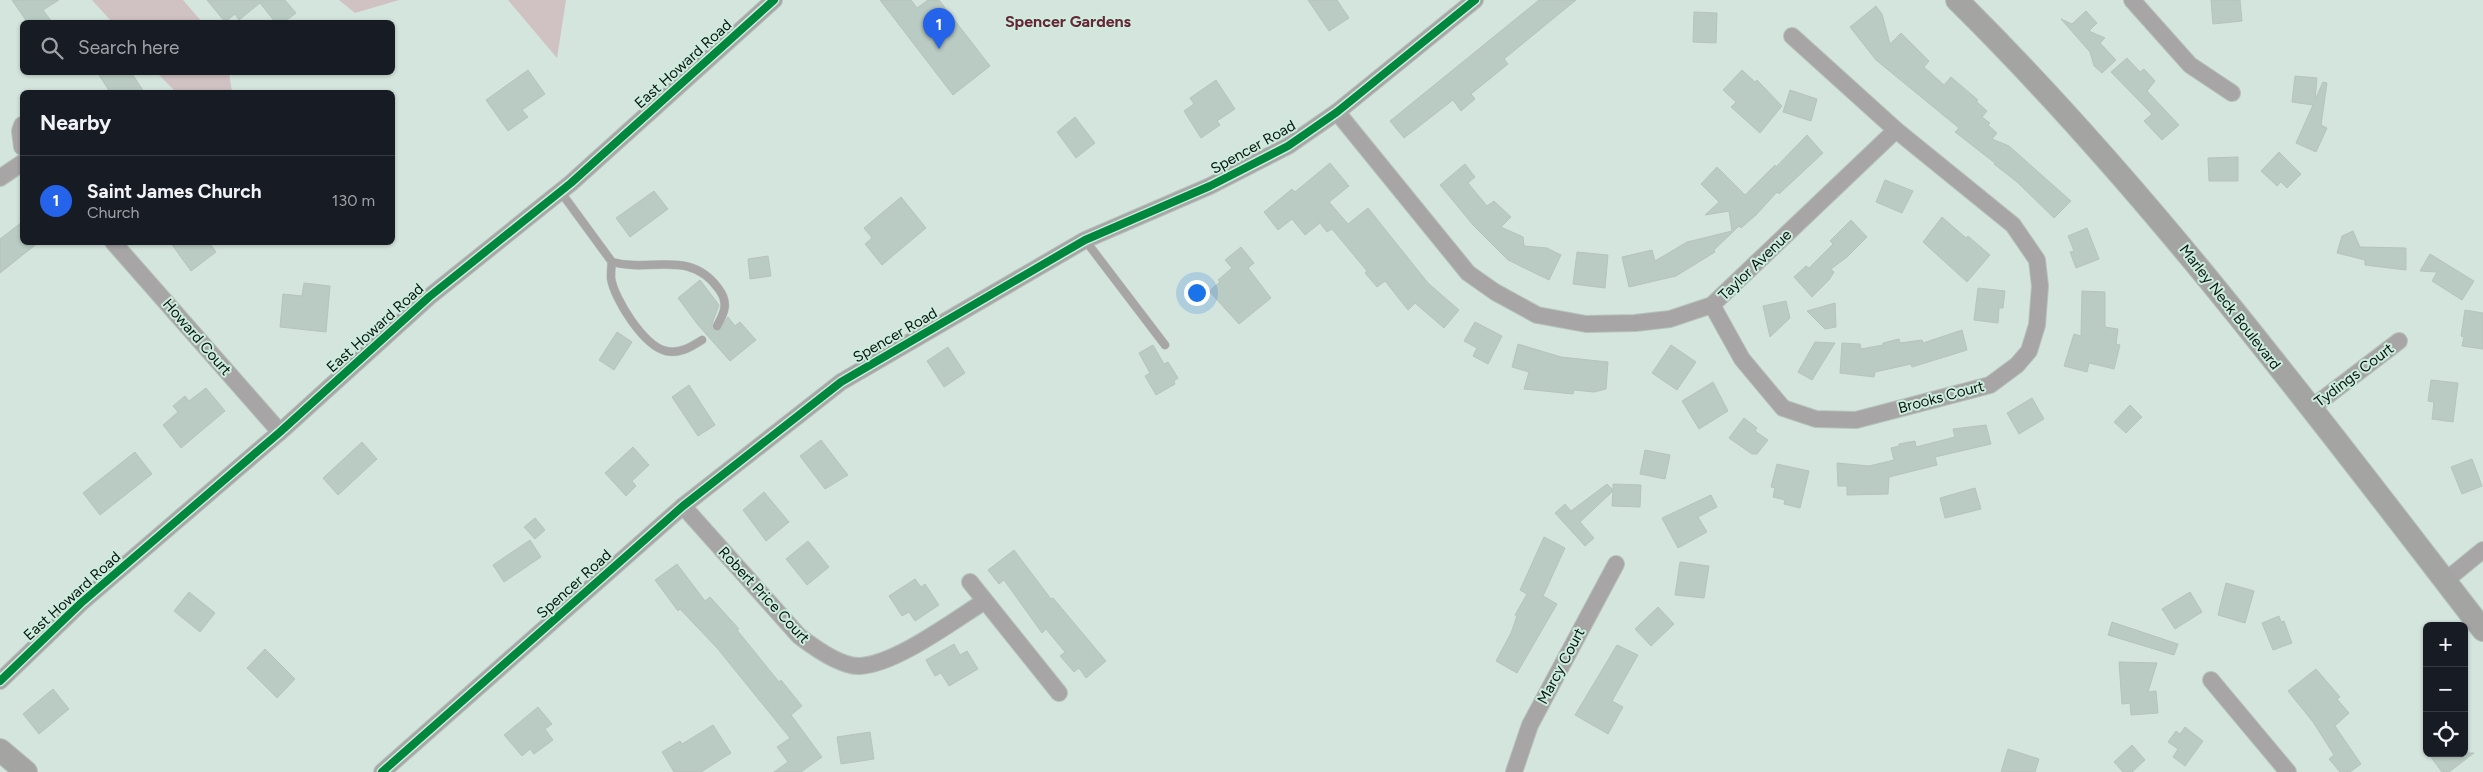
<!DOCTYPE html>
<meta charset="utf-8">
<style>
:root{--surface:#171b24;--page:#242831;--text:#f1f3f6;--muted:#9ea1a6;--line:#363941;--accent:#2563eb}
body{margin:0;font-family:Figtree,sans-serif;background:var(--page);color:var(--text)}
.controls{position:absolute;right:15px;bottom:15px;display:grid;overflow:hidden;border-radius:8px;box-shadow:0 1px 4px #0004}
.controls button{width:45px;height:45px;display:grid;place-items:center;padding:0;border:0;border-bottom:1px solid var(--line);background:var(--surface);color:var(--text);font:25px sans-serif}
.you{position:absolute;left:1196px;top:292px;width:18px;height:18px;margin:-12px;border:4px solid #fff;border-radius:50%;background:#1a73e8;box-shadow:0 0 0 8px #1a73e833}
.badge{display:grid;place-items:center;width:32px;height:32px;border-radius:50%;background:var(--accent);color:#fff;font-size:16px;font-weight:700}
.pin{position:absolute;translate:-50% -41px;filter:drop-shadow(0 1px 2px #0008)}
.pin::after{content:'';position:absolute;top:26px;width:18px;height:15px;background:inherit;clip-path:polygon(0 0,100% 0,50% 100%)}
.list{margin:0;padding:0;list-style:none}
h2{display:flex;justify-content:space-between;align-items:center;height:65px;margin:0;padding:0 20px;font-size:21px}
h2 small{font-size:16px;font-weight:400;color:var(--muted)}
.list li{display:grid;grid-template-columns:32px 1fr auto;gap:15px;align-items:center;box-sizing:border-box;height:90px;padding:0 20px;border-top:1px solid var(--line)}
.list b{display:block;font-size:19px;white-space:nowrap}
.list p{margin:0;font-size:16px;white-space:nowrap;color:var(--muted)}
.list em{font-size:16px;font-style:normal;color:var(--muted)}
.icon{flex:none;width:28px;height:28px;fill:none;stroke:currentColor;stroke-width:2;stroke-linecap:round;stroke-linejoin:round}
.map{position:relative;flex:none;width:2483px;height:772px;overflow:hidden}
.search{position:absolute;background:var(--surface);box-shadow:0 1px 4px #0004;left:20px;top:20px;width:375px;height:55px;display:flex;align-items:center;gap:12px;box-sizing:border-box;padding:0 18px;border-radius:8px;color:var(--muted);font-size:19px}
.panel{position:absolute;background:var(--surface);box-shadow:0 1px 4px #0004;left:20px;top:90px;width:375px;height:155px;border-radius:8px}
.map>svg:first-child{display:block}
.green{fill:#d0c2c3}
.building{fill:#b9cbc3;stroke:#b6c4bd}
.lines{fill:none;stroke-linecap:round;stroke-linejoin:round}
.lane-casing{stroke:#b5c2bc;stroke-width:9}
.street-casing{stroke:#b5c2bc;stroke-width:18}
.secondary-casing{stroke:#b5c2bc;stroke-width:24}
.lane{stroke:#a7a5a5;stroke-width:8}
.street{stroke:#a7a5a5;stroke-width:16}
.secondary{stroke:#a4a4a3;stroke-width:22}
.cycleway-casing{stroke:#cceddd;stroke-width:11}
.cycleway{stroke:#00873e;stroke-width:8}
.labels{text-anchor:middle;stroke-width:4;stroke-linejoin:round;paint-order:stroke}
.street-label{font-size:15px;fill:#091510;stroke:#cceddd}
.neighbourhood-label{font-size:16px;font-weight:bold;fill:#692438;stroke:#cceddd}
</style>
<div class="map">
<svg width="2483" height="772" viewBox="0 0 2483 772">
<rect width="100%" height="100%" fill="#d4e5dd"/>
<!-- green -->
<g class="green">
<path d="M92 0H183L202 22H112Z"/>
<path d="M339 0H399L355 13Z"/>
<path d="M508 0H566L557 58Z"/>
<path d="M157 73H229L232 92H176Z"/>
</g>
<!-- building -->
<g class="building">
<path d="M12 0H59L43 10 52 22H27Z"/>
<path d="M207 0H285L296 13 284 22H275L260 3 239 20 235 14 225 22Z"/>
<path d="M880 0H911L917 8 928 0H939L990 66 953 95Z"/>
<path d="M1308 0H1337L1349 18 1329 31Z"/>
<path d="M1539 0H1576L1504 59 1508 64 1471 94 1475 99 1461 111 1453 100 1404 138 1390 121Z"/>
<path d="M2211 0H2240L2242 21 2213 24Z"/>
<path d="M1876 6 1882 14 1890 44 1901 33 1929 61 1924 67 1944 85 1951 77 1978 100 1976 101 1987 111 1982 117 1990 123 1988 125 1997 133 1992 139 2009 146 2071 201 2054 218 2017 182 1994 164 1995 163 1955 132 1959 128 1876 60 1850 27Z"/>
<path d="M2086 11 2097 23 2089 31 2105 38 2100 43 2116 60 2102 73 2094 66 2090 52 2061 19 2072 24Z"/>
<path d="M1694 12 1717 13 1716 43 1693 42Z"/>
<path d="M2127 58 2140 72 2144 69 2155 81 2147 91 2179 125 2162 140 2144 121 2152 114 2111 72Z"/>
<path d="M528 70 545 94 522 110 528 117 508 131 486 100Z"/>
<path d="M1742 70 1755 82 1757 80 1782 106 1760 133 1731 107 1736 102 1723 90Z"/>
<path d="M97 72H131L144 92H110Z"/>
<path d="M2295 76 2317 78 2315 100 2323 82 2327 83 2321 125 2327 128 2316 152 2296 143 2313 105 2292 102Z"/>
<path d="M1216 80 1235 109 1217 121 1220 125 1201 138 1184 111 1194 104 1190 98Z"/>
<path d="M1790 90 1817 99 1811 121 1783 112Z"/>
<path d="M1075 117 1095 143 1076 158 1057 132Z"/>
<path d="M1807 135 1823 153 1779 194 1777 192 1756 215 1741 228 1739 226 1714 250 1715 252 1676 276 1629 287 1622 257 1652 250 1655 261 1687 242 1732 231 1729 211 1705 215 1719 202 1701 184 1717 167 1745 195 1775 165 1776 167Z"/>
<path d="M2279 152 2301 174 2287 188 2281 182 2277 186 2261 171Z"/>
<path d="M2238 157V181H2209L2208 158Z"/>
<path d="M1330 163 1349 186 1329 202 1348 224 1368 208 1428 283 1459 310 1444 328 1415 303 1408 310 1385 281 1377 287 1365 273 1367 271 1332 229 1327 232 1320 223 1305 235 1292 219 1278 230 1264 212 1292 189 1295 192Z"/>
<path d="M1465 164 1475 177 1468 183 1487 206 1494 201 1511 217 1501 227 1523 237 1524 246 1547 248 1561 255 1549 280 1508 260 1473 225 1440 185Z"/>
<path d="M1885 180 1913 191 1902 213 1876 202Z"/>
<path d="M654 191 668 209 630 237 616 218Z"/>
<path d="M901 197 926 228 882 265 865 244 872 238 864 228Z"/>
<path d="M1942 217 1966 238 1968 236 1990 255 1967 282 1923 242Z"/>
<path d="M1851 220 1867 237 1847 257 1831 269 1834 272 1829 280 1812 297 1794 277 1806 266 1809 268 1833 244 1830 241Z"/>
<path d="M22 222V242H39L0 273V239Z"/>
<path d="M2087 228 2099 259 2076 268 2070 252 2074 251 2068 236Z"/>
<path d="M2353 231 2360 247 2406 248V270L2365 265V260L2337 253 2342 236Z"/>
<path d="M170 242H209L216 252 191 271Z"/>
<path d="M1241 247 1254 263 1248 268 1271 298 1239 324 1209 291 1220 282 1218 280 1232 268 1225 260Z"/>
<path d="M1577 252 1608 255 1605 288 1573 284Z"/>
<path d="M2430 254 2474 281 2462 300 2432 281 2437 272 2420 271Z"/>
<path d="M768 256 771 276 750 279 748 259Z"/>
<path d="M700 280 719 305 712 324V329L720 330 728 317 735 326 740 322 756 340 730 361 698 325 678 298Z"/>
<path d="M304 283 330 286 326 332 280 327 283 294 302 296Z"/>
<path d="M1978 288 2005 291 2003 308H1999L1998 323 1974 320Z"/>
<path d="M2082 291 2105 292V327L2118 329 2116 344 2120 345 2114 369 2089 363 2087 372 2064 366 2074 334 2081 336Z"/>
<path d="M1786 301 1790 318 1770 337 1763 306Z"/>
<path d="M1835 303 1836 327 1825 329 1807 311Z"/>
<path d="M2465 310 2483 313V349L2462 346 2464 337 2461 336Z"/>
<path d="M1475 322 1502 336 1488 364 1473 356 1477 348 1464 341Z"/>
<path d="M1962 330 1967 350 1912 367 1911 364 1875 372 1874 377 1840 373 1842 343 1860 344 1861 349 1883 345V343L1899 339 1900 343 1922 340 1923 343Z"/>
<path d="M617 332 632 342 614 370 599 360Z"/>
<path d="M1815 342 1835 343 1812 380 1798 372Z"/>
<path d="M1518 344 1561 357 1608 362 1606 389 1594 392 1574 390 1573 394 1524 389 1529 372 1512 367Z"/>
<path d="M1153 345 1164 364 1168 362 1178 378 1174 381 1175 384 1156 395 1145 376 1150 373 1139 353Z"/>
<path d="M1671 345 1696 362 1677 390 1652 373Z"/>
<path d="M948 347 965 373 944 387 927 361Z"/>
<path d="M2431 380 2458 383 2453 422 2432 419 2434 402 2428 401Z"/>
<path d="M1713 382 1728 411 1699 429 1682 401Z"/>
<path d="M689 385 715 425 698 436 672 397Z"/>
<path d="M206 388 225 411 181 448 163 425 178 412 173 406 185 396 189 401Z"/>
<path d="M2032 398 2044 419 2019 434 2007 413Z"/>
<path d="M2130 405 2142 417 2126 433 2114 422Z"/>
<path d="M1744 418 1757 428 1755 431 1768 440 1757 454H1752L1729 438Z"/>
<path d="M1986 425 1991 444 1935 457 1937 465 1889 477 1888 494 1847 495V486H1838L1837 463 1869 466 1894 460 1891 448 1899 446V444L1915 441 1916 447 1955 437 1953 429Z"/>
<path d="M821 440 848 475 825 489 800 456Z"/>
<path d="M362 442 377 459 338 495 323 478Z"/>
<path d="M633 447 649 465 632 481 636 486 626 496 605 473Z"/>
<path d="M1645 450 1670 455 1665 479 1640 474Z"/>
<path d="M135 452 152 474 100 515 83 493Z"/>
<path d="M2472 459 2482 486 2462 494 2451 467Z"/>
<path d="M1777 464 1809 471 1800 508 1784 504 1785 500 1773 497 1775 488 1771 487Z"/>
<path d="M1607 484 1613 490V484L1641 485 1640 507 1612 506 1613 491 1580 522 1594 538 1585 546 1555 513 1565 504 1571 511Z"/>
<path d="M1975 488 1981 509 1945 518 1940 498Z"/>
<path d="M764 492 789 522 766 541 743 510Z"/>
<path d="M1711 495 1717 507 1698 517 1707 532 1678 548 1662 518Z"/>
<path d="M535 518 545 530 535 539 524 527Z"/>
<path d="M1544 537 1565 548 1543 596 1557 604 1517 673 1496 661 1511 633 1517 616 1515 615 1527 594 1520 590Z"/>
<path d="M530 540 541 557 504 582 493 565Z"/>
<path d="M808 541 829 567 807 585 786 559Z"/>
<path d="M1014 550 1051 599 1053 598 1106 661 1086 678 1079 668 1074 672 1060 656 1065 652 1046 629 1042 633 1004 580 999 584 988 570Z"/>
<path d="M1680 562 1709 566 1704 598 1675 595Z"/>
<path d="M677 564 705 601 710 597 739 629 737 630 779 682 781 680 802 706 791 715 822 757 801 772H774L788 762 777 747 790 738 717 648 680 609 678 611 655 580Z"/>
<path d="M915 579 921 587 925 584 939 605 915 621 909 612 902 616 889 596Z"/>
<path d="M2226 583 2254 591 2245 623 2218 615Z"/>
<path d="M189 592 215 613 200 632 174 611Z"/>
<path d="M2190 592 2202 612 2175 629 2162 609Z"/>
<path d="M1658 607 1674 624 1651 646 1635 629Z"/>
<path d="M2279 616 2281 622 2284 621 2292 643 2273 650 2262 623Z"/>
<path d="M2112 622 2178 644 2174 655 2108 635Z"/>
<path d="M954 644 960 655 967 651 978 669 949 686 941 673 935 676 926 660Z"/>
<path d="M1617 645 1638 655 1612 701 1623 707 1608 734 1575 715Z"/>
<path d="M265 649 295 679 277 698 247 668Z"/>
<path d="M2119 662 2157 663 2148 692 2156 691 2158 713 2131 715 2130 703 2122 704Z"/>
<path d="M2316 669 2340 697 2337 699 2349 713 2335 726 2361 764 2350 772H2340L2329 759 2334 755 2313 722 2288 691Z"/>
<path d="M53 689 69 709 39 734 23 714Z"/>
<path d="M538 707 552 724 545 729 553 740 534 754 530 749 522 756 504 735Z"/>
<path d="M713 725 731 753 701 772H674L662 752 680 741 682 744Z"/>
<path d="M2185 727 2203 741 2185 766 2173 757 2178 749 2168 742 2176 731 2180 734Z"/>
<path d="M870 732 874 759 841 764 837 737Z"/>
<path d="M2132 745 2145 760 2132 772H2123L2114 762Z"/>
<path d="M2008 749 2039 759 2035 772H2001Z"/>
<path d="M2428 753H2474L2449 772H2442Z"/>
</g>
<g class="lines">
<defs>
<g id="lane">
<path d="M560 191 612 262C652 273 689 249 718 288 729 302 725 312 717 326"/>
<path d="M1085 240 1165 345"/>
<path d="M612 262C611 267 611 273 611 278 614 299 644 346 666 351 680 354 691 347 702 340"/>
</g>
<g id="street">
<path d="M2132 0 2190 65 2232 93"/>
<path d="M1337 112 1468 273 1495 292 1537 315 1586 324 1635 323 1670 319 1712 305 1896 130"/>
<path d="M22 125 20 131 22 147"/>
<path d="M0 178 22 163"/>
<path d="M113 242 280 432"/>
<path d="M1712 305 1742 359 1783 408 1816 419 1856 420 1990 385 2017 365 2029 351 2037 325 2040 286 2037 260 2013 225 1896 130 1792 36"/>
<path d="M2310 409 2399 341"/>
<path d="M683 506 799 636C812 646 841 667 860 666 896 664 953 621 985 601"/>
<path d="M2445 581 2483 550"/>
<path d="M970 582 1059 693"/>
<path d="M2211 680 2288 772"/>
<path d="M0 681 81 603 280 432 429 297 571 183 774 0"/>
<path d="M382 772 683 506 841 382 1085 240 1210 186 1288 146 1337 112 1475 0"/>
<path d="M1514 772 1530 725 1616 564"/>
</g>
<g id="secondary">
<path d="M1957 0C2152 193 2316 414 2483 630"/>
<path d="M0 750 26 772"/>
</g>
</defs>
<!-- lane casing -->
<use href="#lane" class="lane-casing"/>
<!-- street casing -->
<use href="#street" class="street-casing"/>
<!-- secondary casing -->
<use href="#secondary" class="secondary-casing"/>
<!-- lane -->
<use href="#lane" class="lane"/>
<!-- street -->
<use href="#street" class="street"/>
<!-- secondary -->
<use href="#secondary" class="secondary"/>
<defs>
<g id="cycleway">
<path d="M0 681 81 603 280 432 429 297 571 183 774 0"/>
<path d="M382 772 683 506 841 382 1085 240 1210 186 1288 146 1337 112 1475 0"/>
</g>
</defs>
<!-- cycleway casing -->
<use href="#cycleway" class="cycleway-casing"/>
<!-- cycleway -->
<use href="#cycleway" class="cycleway"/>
</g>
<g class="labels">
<!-- street labels -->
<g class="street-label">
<text transform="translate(683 64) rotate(-42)" y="5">East Howard Road</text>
<text transform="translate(1253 147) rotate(-29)" y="5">Spencer Road</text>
<text transform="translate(1755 265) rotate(-44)" y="5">Taylor Avenue</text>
<text transform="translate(2230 307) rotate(52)" y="5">Marley Neck Boulevard</text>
<text transform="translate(375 328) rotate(-42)" y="5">East Howard Road</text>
<text transform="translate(895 335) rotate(-30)" y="5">Spencer Road</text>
<text transform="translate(197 337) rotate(49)" y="5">Howard Court</text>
<text transform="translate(2354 375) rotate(-37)" y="5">Tydings Court</text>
<text transform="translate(1941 397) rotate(-15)" y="5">Brooks Court</text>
<text transform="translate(574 584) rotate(-42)" y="5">Spencer Road</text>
<text transform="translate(764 595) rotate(47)" y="5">Robert Price Court</text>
<text transform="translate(72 596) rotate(-42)" y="5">East Howard Road</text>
<text transform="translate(1561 666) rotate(-62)" y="5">Marcy Court</text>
</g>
<!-- neighbourhood labels -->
<g class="neighbourhood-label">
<text x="1068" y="27">Spencer Gardens</text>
</g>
</g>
</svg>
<div class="controls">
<button>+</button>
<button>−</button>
<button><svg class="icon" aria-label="locate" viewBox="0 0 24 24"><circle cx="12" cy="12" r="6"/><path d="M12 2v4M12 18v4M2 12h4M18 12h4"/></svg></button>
</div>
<div class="you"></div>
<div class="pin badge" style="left:939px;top:49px">1</div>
<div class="search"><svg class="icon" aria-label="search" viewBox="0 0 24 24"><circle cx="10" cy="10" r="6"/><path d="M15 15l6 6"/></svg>Search here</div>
<section class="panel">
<h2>Nearby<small></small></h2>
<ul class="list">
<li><span class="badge">1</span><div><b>Saint James Church</b><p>Church</p></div><em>130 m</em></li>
</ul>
</section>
</div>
